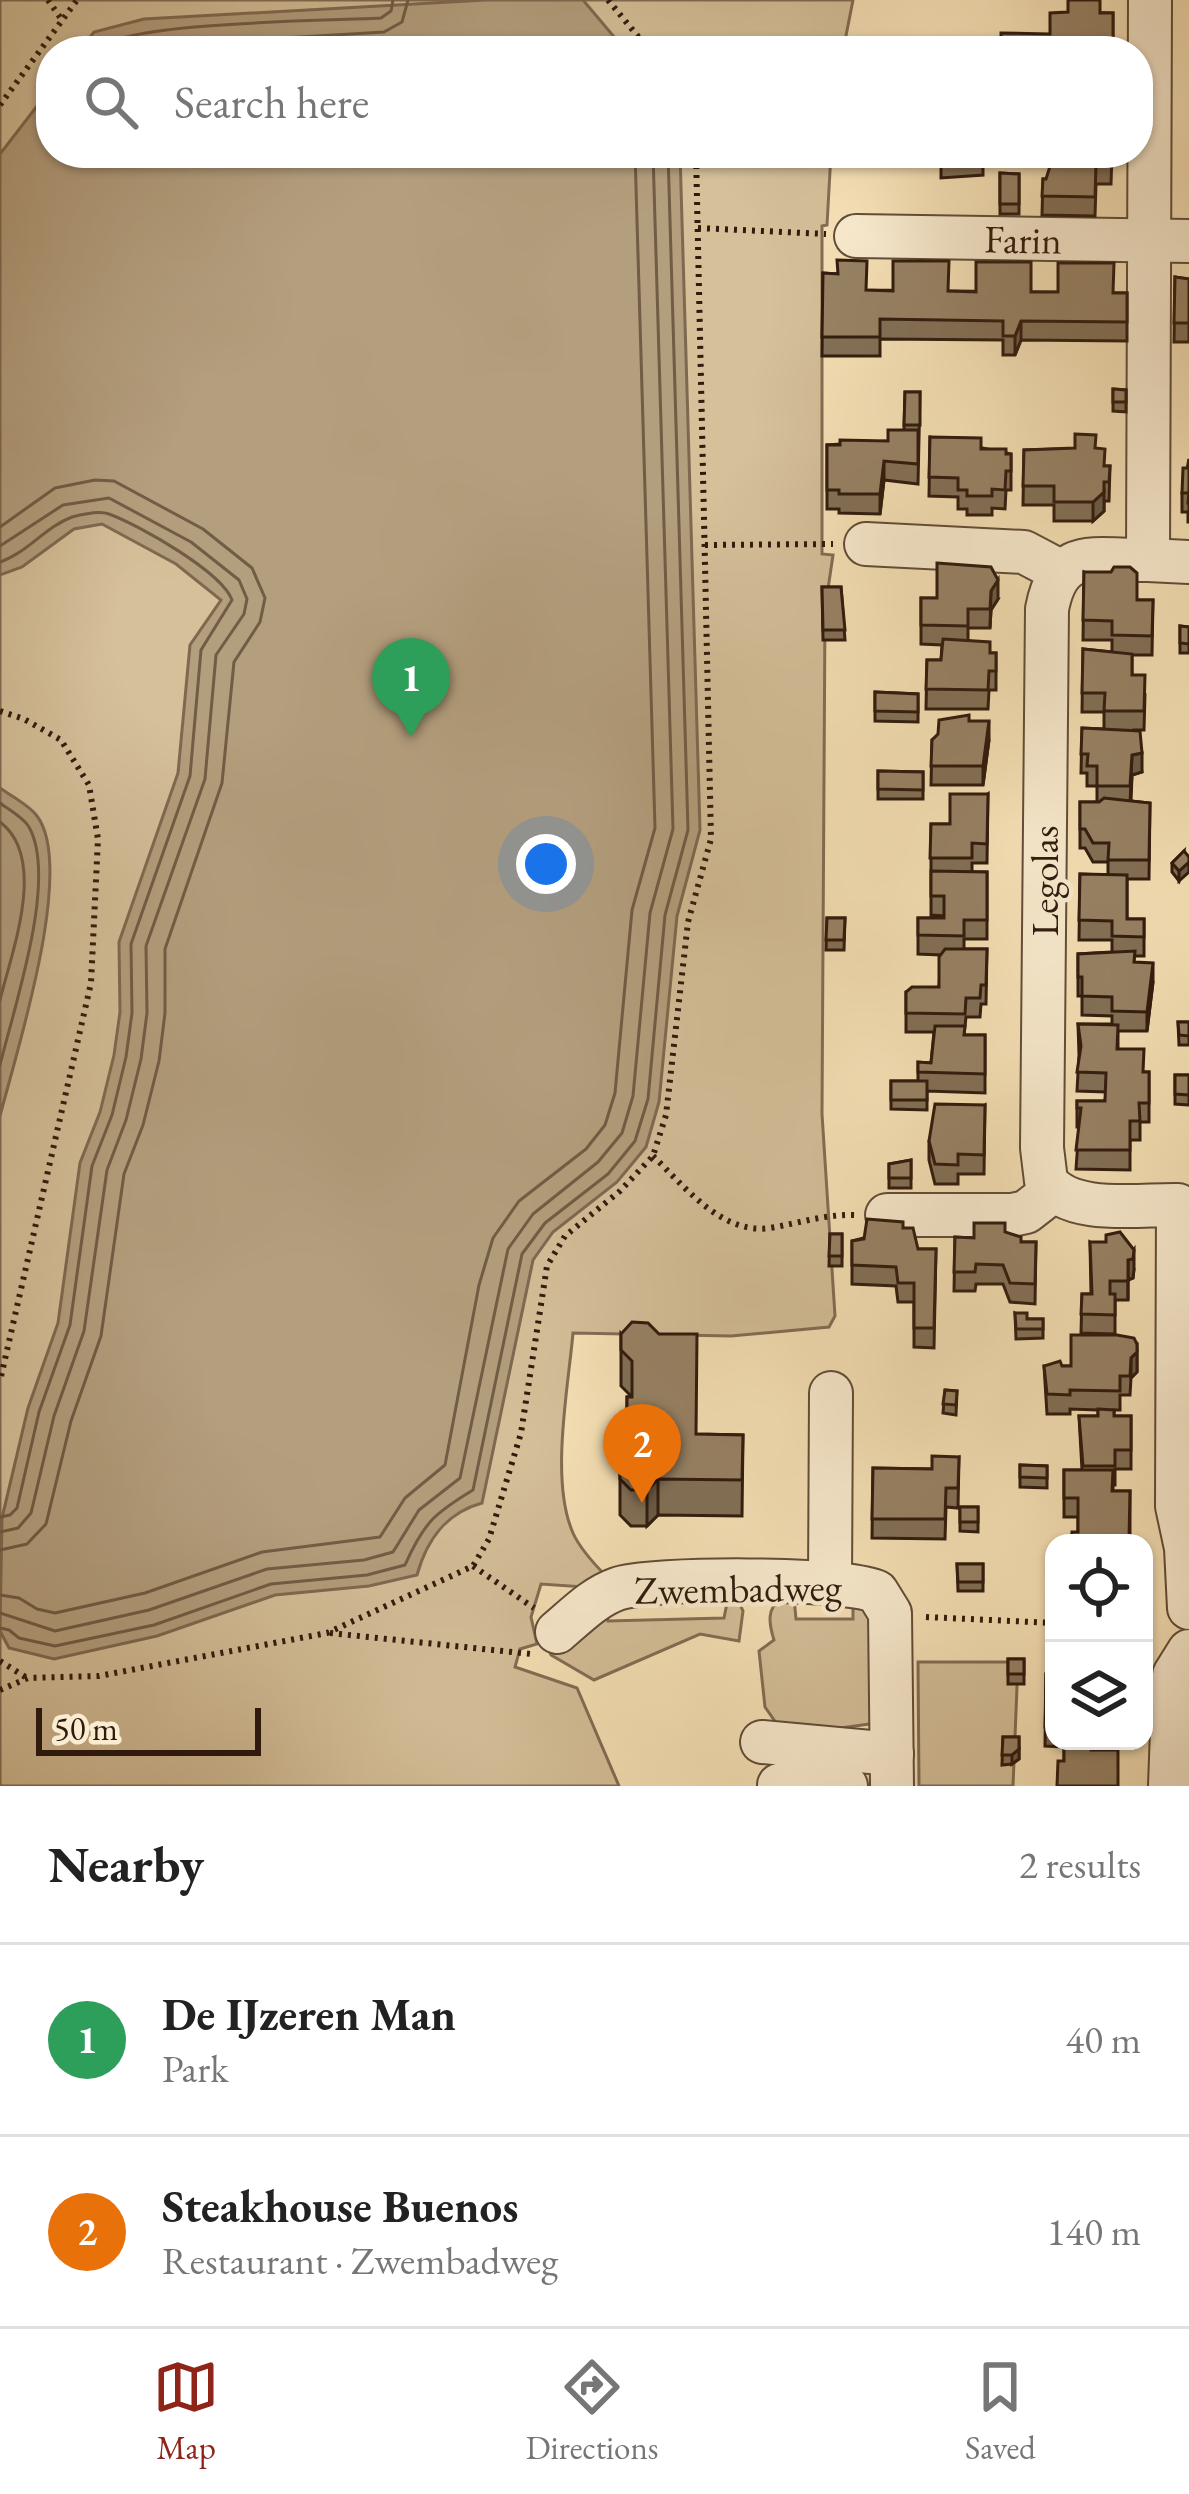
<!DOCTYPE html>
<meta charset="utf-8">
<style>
:root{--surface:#fff;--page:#f6f6f6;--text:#222;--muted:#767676;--line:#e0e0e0;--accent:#8f2418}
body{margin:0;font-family:"EB Garamond",serif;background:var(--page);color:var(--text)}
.controls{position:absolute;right:36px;bottom:36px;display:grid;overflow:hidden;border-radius:24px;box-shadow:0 3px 9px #0004}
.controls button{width:108px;height:108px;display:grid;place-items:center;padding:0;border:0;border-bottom:3px solid var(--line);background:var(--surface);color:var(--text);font:60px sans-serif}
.scale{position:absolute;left:36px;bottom:30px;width:225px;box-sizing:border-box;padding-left:12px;border:6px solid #2f1a0d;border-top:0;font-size:33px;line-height:42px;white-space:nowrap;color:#2f1a0d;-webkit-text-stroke:9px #faecd0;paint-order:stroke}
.you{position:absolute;left:546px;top:864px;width:42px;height:42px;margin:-30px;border:9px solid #fff;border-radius:50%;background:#1a73e8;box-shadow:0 0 0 18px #1a73e833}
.badge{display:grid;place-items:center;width:78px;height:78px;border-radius:50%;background:var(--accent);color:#fff;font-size:39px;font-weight:700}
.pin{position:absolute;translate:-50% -99px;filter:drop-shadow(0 3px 6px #0008)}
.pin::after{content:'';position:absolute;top:63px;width:42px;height:36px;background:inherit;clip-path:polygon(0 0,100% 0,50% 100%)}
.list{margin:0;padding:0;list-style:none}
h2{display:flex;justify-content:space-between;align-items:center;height:156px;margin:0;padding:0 48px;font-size:51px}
h2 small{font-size:39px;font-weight:400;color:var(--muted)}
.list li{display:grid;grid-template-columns:78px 1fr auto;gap:36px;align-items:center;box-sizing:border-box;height:192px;padding:0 48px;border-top:3px solid var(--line)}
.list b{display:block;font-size:45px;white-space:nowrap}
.list p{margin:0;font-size:39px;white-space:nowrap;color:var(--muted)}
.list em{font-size:39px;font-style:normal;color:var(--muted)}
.icon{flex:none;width:66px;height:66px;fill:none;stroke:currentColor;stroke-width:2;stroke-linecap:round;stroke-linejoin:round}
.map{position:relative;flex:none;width:1189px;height:1786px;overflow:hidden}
.search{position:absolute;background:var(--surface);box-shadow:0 3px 9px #0004;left:36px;right:36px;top:36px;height:132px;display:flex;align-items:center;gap:30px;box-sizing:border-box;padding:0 42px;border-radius:48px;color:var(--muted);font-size:45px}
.sheet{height:540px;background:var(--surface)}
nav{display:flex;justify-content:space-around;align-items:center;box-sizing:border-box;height:168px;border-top:3px solid var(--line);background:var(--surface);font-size:33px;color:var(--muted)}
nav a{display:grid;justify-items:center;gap:6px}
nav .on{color:var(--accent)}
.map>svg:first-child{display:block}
.green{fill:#d5c09a;stroke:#826d54;stroke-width:3}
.water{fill:#b39e7d;stroke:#7e6950;stroke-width:3}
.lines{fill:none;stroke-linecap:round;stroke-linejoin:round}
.shore{stroke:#715c45;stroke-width:3}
.minor-casing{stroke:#614c38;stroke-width:46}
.path{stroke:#2f1a0d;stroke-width:6;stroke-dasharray:3 6;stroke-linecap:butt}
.minor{stroke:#faecd0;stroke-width:42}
.wall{fill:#827057;stroke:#2f1a0d;stroke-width:3}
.shaded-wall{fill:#6a5b47;stroke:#2f1a0d;stroke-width:3}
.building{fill:#978265;stroke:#2f1a0d;stroke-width:3}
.labels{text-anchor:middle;stroke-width:9;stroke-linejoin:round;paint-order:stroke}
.street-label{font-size:39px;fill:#2f1a0d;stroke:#faecd0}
</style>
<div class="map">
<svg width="1189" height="1786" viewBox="0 0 1189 1786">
<rect width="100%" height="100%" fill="#f7e2b7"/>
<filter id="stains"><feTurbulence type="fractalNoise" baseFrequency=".00167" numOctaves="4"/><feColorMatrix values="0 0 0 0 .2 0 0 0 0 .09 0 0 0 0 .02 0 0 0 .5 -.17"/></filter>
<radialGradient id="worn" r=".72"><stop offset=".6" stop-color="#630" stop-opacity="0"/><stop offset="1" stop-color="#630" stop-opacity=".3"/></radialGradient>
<!-- green -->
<g class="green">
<path d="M0 0H853L843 51H51V153H831L827 225 822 226V554L833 555 825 609 822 1114 835 1316 829 1327 731 1336 573 1333C568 1389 550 1481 573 1533 580 1549 596 1566 608 1578L599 1588 541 1584 531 1617 537 1644 520 1649 515 1667 577 1688 619 1786H0Z"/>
<path d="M728 1598H737L743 1611 739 1641 700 1634 594 1680 551 1655 548 1647 606 1610 608 1621 724 1618Z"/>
<path d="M782 1598H794L796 1619H853V1600L868 1601 884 1722 819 1731 777 1724 765 1707 759 1651 774 1640C769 1624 766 1608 782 1598Z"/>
<path d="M918 1662H1018L1013 1786H919Z"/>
</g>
<!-- water -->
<g class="water">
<path d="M486 0H583L626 51H79L94 32 144 19Z"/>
<path d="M51 88V153H680L700 830 677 916 659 1102 646 1147 617 1182 553 1232 533 1260 482 1503C446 1513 427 1539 417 1575L369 1586 275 1595 157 1636 54 1659 9 1648 0 1631 2 1518 28 1408 58 1323 80 1163 100 1112 114 1055 120 1012 119 942 178 773 190 645 221 600 176 564 102 524 74 529 22 567 0 575V154Z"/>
<path d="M0 788C11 796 29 805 37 816 76 868 16 1053 0 1116Z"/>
</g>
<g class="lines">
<!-- shore -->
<g class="shore">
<path d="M94 51C119 21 333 21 381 18L391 11 393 0"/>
<path d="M129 51 149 46 384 32 402 22 408 0"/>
<path d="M0 527 55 488 95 480 114 481 203 529 252 568 265 598 260 622 234 662 222 783 165 949V1013L159 1061 143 1125 124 1174 101 1336 71 1421 46 1524 27 1544 0 1550"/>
<path d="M0 546 63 505 109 498 191 542 239 580 247 599 244 614 216 655 205 779 146 946 147 1013 141 1059 126 1120 107 1170 84 1331 54 1416 31 1513 18 1528 0 1532"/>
<path d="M0 562C27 553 45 527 72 517 83 514 99 510 109 514 139 525 222 572 232 600L201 650 190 776 131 944 132 1013 126 1057 112 1115 92 1166 70 1325 39 1412 17 1508 10 1515 0 1517"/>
<path d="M0 803C9 810 23 817 29 827 58 879 14 1007 0 1065"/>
<path d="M0 822C48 858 12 951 0 1000"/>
<path d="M0 1595 19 1598 37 1609 55 1613 145 1593 262 1552 380 1537 405 1498 445 1465 479 1285 493 1238 519 1201 586 1149 605 1125 615 1093 632 910 655 828 635 153"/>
<path d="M0 1613 55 1631 149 1610 267 1569 364 1560 393 1552 419 1510 460 1478 508 1249 533 1214 598 1162 622 1133 633 1096 650 913 673 829 653 153"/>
<path d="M0 1628 9 1630 19 1638 55 1646 154 1625 271 1584 367 1575 405 1565C424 1522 435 1513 473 1490L522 1254 545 1223 608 1174 635 1141 648 1099 665 915 688 830 668 153"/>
</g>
<defs>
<g id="minor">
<path d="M1150 0 1148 560C1095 561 1059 545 1047 609L1042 1148 1046 1181C1070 1216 1140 1204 1178 1205L1177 1506 1186 1548 1189 1608"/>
<path d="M856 236 1189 241"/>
<path d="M866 544 1024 552 1060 571"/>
<path d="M1148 560 1189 562"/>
<path d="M887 1215H1012L1026 1212 1053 1191"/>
<path d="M830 1583 831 1393"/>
<path d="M557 1632C575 1617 594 1597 617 1589 650 1577 846 1577 877 1592L890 1613 892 1786"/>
<path d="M762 1742 892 1754"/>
<path d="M779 1785 811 1779 846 1786"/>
<path d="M1170 1786 1174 1675 1189 1651"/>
</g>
</defs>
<!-- minor casing -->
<use href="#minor" class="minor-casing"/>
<!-- path -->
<g class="path">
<path d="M48 0 62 20"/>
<path d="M608 0 650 51"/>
<path d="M0 105 77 0"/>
<path d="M698 228 826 234"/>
<path d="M705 545 833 544"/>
<path d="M0 711 24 719 61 740 89 785 98 839 91 983 0 1381"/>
<path d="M653 1156C685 1187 722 1235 770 1228 800 1223 825 1214 855 1215"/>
<path d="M473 1566 534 1608"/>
<path d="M926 1617 1054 1623"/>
<path d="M330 1633 531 1654"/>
<path d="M0 1661 27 1678"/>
<path d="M0 1690 28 1678 99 1676 327 1633 473 1566 489 1539 521 1433 547 1266 565 1236 620 1191 653 1156 666 1115 688 922 711 839 696 153"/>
</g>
<!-- minor -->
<use href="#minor" class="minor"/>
</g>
<!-- wall -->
<g class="wall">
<path d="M1068 12 1113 13V51H1001L1050 34Z"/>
<path d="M941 153H983V175L941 178Z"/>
<path d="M1112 153 1111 184H1096L1095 216 1042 215 1043 179H1046L1069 163Z"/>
<path d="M1000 173 1019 174V214H1000Z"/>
<path d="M823 273 838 274 866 290 1127 293V341L1021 340 1015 355H1003V340L880 339V356H822Z"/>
<path d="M1175 277 1189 279V342H1174Z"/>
<path d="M1113 389 1126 390V412L1113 411Z"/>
<path d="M905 392H920L918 484 884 480 880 514 839 513V509H827V445L888 441 904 430Z"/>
<path d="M930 437 1011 454V490H1006L1005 509 992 508V515H967V509H958V497L929 496Z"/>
<path d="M1095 448 1104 466H1110L1109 501H1104V511L1093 521H1054V505H1023L1024 450Z"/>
<path d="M1189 459V522H1188V512H1182V493Z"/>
<path d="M1084 572 1137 600H1153L1152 655H1132V675L1145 694 1144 730H1134L1142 772 1132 775 1131 801 1150 803 1149 879H1127V919H1144V956H1134V962L1153 982 1147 1031H1118V1049L1144 1072H1149V1122H1140V1140H1130V1170L1076 1169 1079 1127H1077V1101H1105L1106 1092 1077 1091 1079 1055 1078 1024H1112V1016L1082 1015V996H1078V954L1112 952V940H1079L1080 874 1108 875V862H1093L1085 848H1080V802H1097V786H1087V773H1081L1082 728 1104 729V712H1082L1083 649 1112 652V640H1083Z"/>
<path d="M822 587H841L845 640H823Z"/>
<path d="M921 598 998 599 991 610 990 628H968V640L990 653H996V690H989L988 709H926L927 660H941L942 645 921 644Z"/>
<path d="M1180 626 1189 627V653H1180Z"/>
<path d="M875 692 918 694V722L875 721Z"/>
<path d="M969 721 989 740 983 785H931L932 740Z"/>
<path d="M878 771 923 772V799H878Z"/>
<path d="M988 794 987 863H972V872H987V939H964V949H987L986 1004H981L980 1017H966L964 1035H985V1093L927 1091V1110L891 1109V1081H918V1062L931 1063 934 1032H906V992L939 987 941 955 918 954V918H944V916L931 915V824H950Z"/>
<path d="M1184 851 1179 881 1172 872V863Z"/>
<path d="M827 918H845L844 950H826Z"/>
<path d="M1178 1022H1189V1045H1179Z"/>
<path d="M1175 1075H1189V1105L1175 1104Z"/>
<path d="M985 1105 984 1174H958V1184H935L929 1160V1141Z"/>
<path d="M911 1160V1188H889V1164Z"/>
<path d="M903 1228 918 1249H936L934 1348 914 1347V1302H898L896 1286 852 1284V1241Z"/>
<path d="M1005 1232 1021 1242H1036L1035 1304 1010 1302 1003 1284H976L975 1291H954L955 1237 974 1238Z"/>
<path d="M830 1234H842V1266H829Z"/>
<path d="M1090 1242 1134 1269 1133 1278 1128 1280V1300H1115V1334L1081 1333 1082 1294H1091Z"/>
<path d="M1015 1313 1027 1319H1043V1338L1016 1339Z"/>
<path d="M621 1334 696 1434 743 1435 742 1516 658 1515 647 1526H631L620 1515V1463L631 1452H627V1397H632L621 1386Z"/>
<path d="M1137 1344V1372L1131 1378 1130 1395H1120V1410H1114V1416H1131V1469H1115V1485H1113V1491H1130V1543H1071L1078 1532V1517H1064V1470H1082L1079 1416H1098V1410L1070 1409V1414H1047L1044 1366H1071Z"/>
<path d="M945 1390 957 1391 956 1415 943 1413Z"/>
<path d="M959 1457 958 1508 946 1507 945 1539 872 1538 873 1468 932 1469Z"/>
<path d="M1020 1465 1047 1466V1488L1020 1487Z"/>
<path d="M960 1507H978V1532L960 1531Z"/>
<path d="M957 1564H983V1591H958Z"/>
<rect x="1008" y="1659" width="16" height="25"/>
<path d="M1046 1674H1054V1741H1102V1748L1091 1747 1064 1761V1747L1045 1746Z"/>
<path d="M1003 1737H1019V1759L1012 1764 1002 1765Z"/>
</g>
<!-- shaded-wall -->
<g class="shaded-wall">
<path d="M1021 321V340L1015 355V336Z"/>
<path d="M884 461V480L880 514V494Z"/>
<path d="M1104 492V511L1093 521V502Z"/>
<path d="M998 580V599L991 610 990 628 991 591Z"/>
<path d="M989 721V740L983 785V766Z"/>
<path d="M1142 753V772L1132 775 1130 805 1132 755Z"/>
<path d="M1189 862V872L1179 881V871Z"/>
<path d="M1153 963V982L1147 1031V1012Z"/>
<path d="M1134 1250V1269L1133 1278 1128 1280V1300V1260Z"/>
<path d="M1137 1352V1372L1131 1378V1358Z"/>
<path d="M658 1479V1515L647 1526V1490Z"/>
<path d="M1019 1749V1759L1012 1764V1755Z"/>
</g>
<!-- building -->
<g class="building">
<path d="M1068 0H1100V13H1113V40H1064V51H1001V33L1050 34V13L1068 12Z"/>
<path d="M941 153H983V155L941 159Z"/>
<path d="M1069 153H1112L1111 165H1096L1095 197 1042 196 1043 179H1046L1051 163H1069Z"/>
<path d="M1000 173 1019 174V204H1000Z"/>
<path d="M837 260 867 261 866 290 893 291V261H949L948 291 976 292V262H1031V292H1058V263H1114L1113 293H1127V322L1021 321 1015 336H1003V321L880 319V337H822L823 273 838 274Z"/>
<path d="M1175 277 1189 279V323H1174Z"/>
<path d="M1113 389 1126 390V402H1113Z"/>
<path d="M905 392H920V425H904Z"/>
<path d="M888 430H918V464L884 461 880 494H839V490H827V445H840V440L888 441Z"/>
<path d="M1075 434 1096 435 1095 448 1105 449 1104 466H1110L1109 482H1104V492L1093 502H1054V486H1023L1024 450 1075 448Z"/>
<path d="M930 437 981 438V449H1006V454H1011V471H1006L1005 490 992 489V496H967V490H958V478L929 477Z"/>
<path d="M1189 459V503H1188L1189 493H1182L1183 468H1189Z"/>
<path d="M937 563 991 567 998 580 991 591 990 609H968V626L921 625V598H937Z"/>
<path d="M1114 567H1130L1137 573V600H1153L1152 636 1112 635V621L1083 620 1084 572H1111Z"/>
<path d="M822 587H841L845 630H823Z"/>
<path d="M1180 626 1189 627V644L1180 643Z"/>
<path d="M943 639 990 642V653H996V671H989L988 690 926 689 927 660H941Z"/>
<path d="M1083 649 1132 654V675H1145L1144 711H1104L1105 693H1082Z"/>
<path d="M875 692 918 694V712L875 711Z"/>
<path d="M969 715V721H989L983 766H931L932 740 938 734 939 720Z"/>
<path d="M1082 728 1140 731 1142 753 1132 755 1130 786H1097V766H1087L1088 754H1081Z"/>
<path d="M878 771 923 772V790L878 789Z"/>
<path d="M950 794H988L987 844 972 843V858H930L931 824H950Z"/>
<path d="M1104 798 1150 803 1149 860H1108L1109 843H1093L1085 829H1080V802H1099Z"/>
<path d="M1184 851 1189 857V862L1179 871 1172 863Z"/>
<path d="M931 871 987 872V920H964V936L918 935V918H944V896H931Z"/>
<path d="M1080 874 1127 875V919H1144V937L1112 936V921L1079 920Z"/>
<path d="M827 918H845L844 940H826Z"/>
<path d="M945 949H987L986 985H981L980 998H966L965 1014 906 1013V992L912 987H939V957Z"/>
<path d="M1135 951 1134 962 1153 963 1147 1012 1112 1011V997L1082 996V977H1078V954Z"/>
<path d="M1178 1022H1189V1036L1179 1035Z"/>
<path d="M1078 1024 1118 1025 1117 1049H1144L1143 1072H1149V1103H1139L1140 1121H1130V1150H1076L1081 1108H1077V1101H1105L1106 1073 1077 1072 1081 1046Z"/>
<path d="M935 1026H965L964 1035H985V1074L918 1072V1062L931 1063Z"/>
<path d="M1175 1075H1189V1095L1175 1094Z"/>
<rect x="891" y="1081" width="36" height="19"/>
<path d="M935 1104 985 1105 984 1155 958 1154V1165L935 1164 929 1141Z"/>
<path d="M911 1160V1178H889V1164Z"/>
<path d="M867 1219 903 1222V1228H913L918 1249H936L934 1328H914V1283H898L896 1267 852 1265V1241L864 1239Z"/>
<path d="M974 1223H1005V1232L1021 1237V1242H1036L1035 1284 1010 1283 1003 1265 976 1264 975 1272H954L955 1237 974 1238Z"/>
<path d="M1120 1232 1134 1250 1133 1259 1128 1260V1281H1110V1294H1115V1315L1081 1314 1082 1294H1092L1090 1242H1106V1235Z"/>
<path d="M830 1234H842V1256H829Z"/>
<path d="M1015 1313H1027V1319H1043V1329H1016Z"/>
<path d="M632 1322 648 1323 659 1334H697L696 1434 743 1435 742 1480 658 1479 647 1490H631L620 1479V1463L631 1452V1416H627V1397H632V1361L621 1350V1334Z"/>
<path d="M1071 1335H1117L1134 1338 1137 1344V1352L1131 1358 1130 1376H1120V1391L1070 1390V1395L1047 1394 1044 1366 1060 1361 1062 1366H1071Z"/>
<path d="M945 1390 957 1391 956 1405 943 1404Z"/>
<path d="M1098 1409 1114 1410V1416H1131V1450H1115V1466H1083L1079 1416H1098Z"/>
<path d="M932 1456 959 1457 958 1488H946L945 1519H872L873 1468 932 1469Z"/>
<path d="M1020 1465 1047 1466V1478L1020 1477Z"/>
<path d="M1064 1470H1113L1112 1491H1130L1129 1539H1112V1543H1071L1072 1532H1078V1498H1064Z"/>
<rect x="960" y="1507" width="18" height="15"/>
<path d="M957 1564H983V1582H958Z"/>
<rect x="1008" y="1659" width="16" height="15"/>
<path d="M1046 1674H1054V1727H1045Z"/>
<path d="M1003 1737H1019V1749L1012 1755H1002Z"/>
<path d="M1064 1741H1091V1750H1118V1786H1057L1058 1761H1064Z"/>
</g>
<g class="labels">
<!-- street labels -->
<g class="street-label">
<text transform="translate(1023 239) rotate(1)" y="14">Farin</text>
<text transform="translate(1044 881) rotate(-90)" y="14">Legolas</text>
<text transform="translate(738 1588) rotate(-1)" y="14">Zwembadweg</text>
</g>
</g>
<rect width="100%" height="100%" filter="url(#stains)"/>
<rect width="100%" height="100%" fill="url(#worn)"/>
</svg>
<div class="controls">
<button><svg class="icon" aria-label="locate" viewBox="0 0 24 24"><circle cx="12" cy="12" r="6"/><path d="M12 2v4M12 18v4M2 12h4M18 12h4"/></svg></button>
<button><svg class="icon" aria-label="layers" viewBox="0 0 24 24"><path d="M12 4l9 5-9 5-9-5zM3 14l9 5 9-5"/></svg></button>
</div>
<div class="scale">50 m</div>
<div class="you"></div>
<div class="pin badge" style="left:411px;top:737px;background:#2e9e5b">1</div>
<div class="pin badge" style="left:642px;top:1503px;background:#e8710a">2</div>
<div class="search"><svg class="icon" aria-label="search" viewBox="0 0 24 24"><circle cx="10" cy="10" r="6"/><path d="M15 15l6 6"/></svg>Search here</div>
</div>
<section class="sheet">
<h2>Nearby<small>2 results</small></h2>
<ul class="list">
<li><span class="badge" style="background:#2e9e5b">1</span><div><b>De IJzeren Man</b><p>Park</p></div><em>40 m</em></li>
<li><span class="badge" style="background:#e8710a">2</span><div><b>Steakhouse Buenos</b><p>Restaurant · Zwembadweg</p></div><em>140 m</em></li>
</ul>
</section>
<nav>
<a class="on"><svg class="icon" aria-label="map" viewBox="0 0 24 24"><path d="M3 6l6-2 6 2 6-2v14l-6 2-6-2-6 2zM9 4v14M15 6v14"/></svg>Map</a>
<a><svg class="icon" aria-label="directions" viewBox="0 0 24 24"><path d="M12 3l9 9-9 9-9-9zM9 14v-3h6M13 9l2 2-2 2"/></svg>Directions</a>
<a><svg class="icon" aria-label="saved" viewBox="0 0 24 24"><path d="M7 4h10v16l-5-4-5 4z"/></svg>Saved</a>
</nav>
